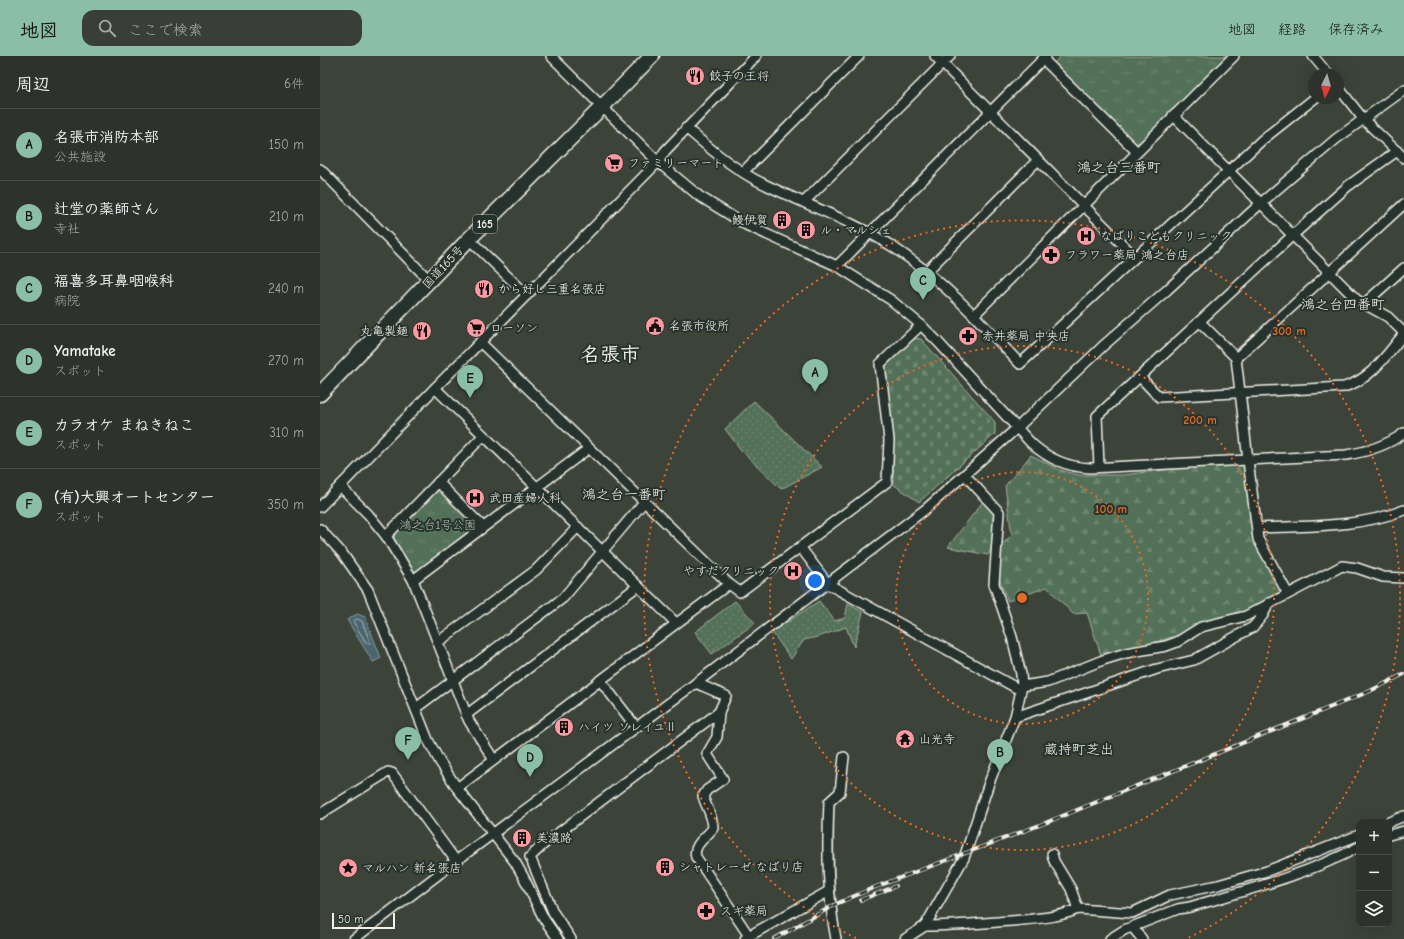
<!DOCTYPE html>
<html lang="ja">
<meta charset="utf-8">
<style>
:root{--surface:#2d332c;--page:#393f38;--text:#f1f3f6;--muted:#a7aaa9;--line:#484e48;--accent:#8abfa5}
body{margin:0;font-family:"Comic Neue","Klee One",sans-serif;background:var(--page);color:var(--text)}
.controls{position:absolute;right:12px;bottom:12px;display:grid;overflow:hidden;border-radius:8px;box-shadow:0 4px 16px #0002}
.controls button{width:36px;height:36px;display:grid;place-items:center;padding:0;border:0;border-bottom:1px solid var(--line);background:var(--surface);color:var(--text);font:20px sans-serif}
.compass{position:absolute;left:988px;top:12px;width:36px;height:36px;border-radius:50%;background:var(--surface);box-shadow:0 4px 16px #0002;rotate:185deg}
.scale{position:absolute;left:12px;bottom:10px;width:63px;box-sizing:border-box;padding-left:4px;border:2px solid #f4f1e8;border-top:0;font-size:11px;line-height:14px;white-space:nowrap;color:#f4f1e8;-webkit-text-stroke:3px #26332d;paint-order:stroke}
.you{position:absolute;left:495px;top:525px;width:14px;height:14px;margin:-10px;border:3px solid #fff;border-radius:50%;background:#1a73e8;box-shadow:0 0 0 6px #1a73e833}
.badge{display:grid;place-items:center;width:26px;height:26px;border-radius:50%;background:var(--accent);color:#111;font-size:13px;font-weight:700}
.pin{position:absolute;translate:-50% -33px;filter:drop-shadow(0 1px 2px #0008)}
.pin::after{content:'';position:absolute;top:21px;width:14px;height:12px;background:inherit;clip-path:polygon(0 0,100% 0,50% 100%)}
.list{margin:0;padding:0;list-style:none}
h2{display:flex;justify-content:space-between;align-items:center;height:52px;margin:0;padding:0 16px;font-size:17px}
h2 small{font-size:13px;font-weight:400;color:var(--muted)}
.list li{display:grid;grid-template-columns:26px 1fr auto;gap:12px;align-items:center;box-sizing:border-box;height:72px;padding:0 16px;border-top:1px solid var(--line)}
.list b{display:block;font-size:15px;white-space:nowrap}
.list p{margin:0;font-size:13px;white-space:nowrap;color:var(--muted)}
.list em{font-size:13px;font-style:normal;color:var(--muted)}
.icon{flex:none;width:22px;height:22px;fill:none;stroke:currentColor;stroke-width:2;stroke-linecap:round;stroke-linejoin:round}
.map{position:relative;flex:none;width:1084px;height:883px;overflow:hidden}
header{display:flex;align-items:center;gap:24px;box-sizing:border-box;height:56px;padding:0 20px;background:var(--accent);color:#111}
header strong{font-size:19px}
nav{display:flex;gap:22px;margin-inline-start:auto;font-size:14px}
.search{width:280px;height:36px;background:var(--page);display:flex;align-items:center;gap:10px;box-sizing:border-box;padding:0 14px;border-radius:12px;color:var(--muted);font-size:15px}
main{display:flex}
aside{flex:1;background:var(--surface)}
.map>svg:first-child{display:block}
.grass{fill:url(#grass-dots);stroke:#a4b1a0}
.forest{fill:url(#forest-firs);stroke:#a4b1a0}
.cemetery{fill:url(#cemetery-stones);stroke:#a4b1a0}
.park{fill:url(#park-tufts);stroke:#a4b1a0}
.water{fill:url(#water-ripples);stroke:#8d9d9f}
.lines{fill:none;stroke-linecap:round;stroke-linejoin:round}
.shore{stroke:#b0b9b7;stroke-width:1}
.minor-casing{stroke:#f4f1e8;stroke-width:12}
.highway-casing{stroke:#f4f1e8;stroke-width:17}
.minor{stroke:#26332d;stroke-width:9}
.highway{stroke:#26332d;stroke-width:14}
.rail-casing{stroke:#f4f1e8;stroke-width:4}
.rail{stroke:#26332d;stroke-width:2.5;stroke-dasharray:8;stroke-linecap:butt}
.ring{fill:none;stroke:#e96822;stroke-width:2;stroke-dasharray:2 4}
.labels{text-anchor:middle;stroke-width:4;stroke-linejoin:round;paint-order:stroke}
.shield{fill:#26332d;stroke:#b6b8b0;stroke-width:1}
.shield-label{font-size:11px;font-weight:bold;fill:#f4f1e8}
.poi-label{font-size:12px;fill:#f4f1e8;stroke:#26332d;text-anchor:start}
.street-label{font-size:12px;fill:#f4f1e8;stroke:#26332d}
.park-label{font-size:12px;fill:#b4beaf;stroke:#26332d}
.quarter-label{font-size:14px;fill:#f4f1e8;stroke:#26332d}
.town-label{font-size:20px;font-weight:bold;fill:#f4f1e8;stroke:#26332d}
.centre{fill:#e96822;stroke:#26332d;stroke-width:2}
.ring-label{font-size:12px;text-anchor:middle;font-weight:bold;fill:#e96822;stroke:#26332d;stroke-width:4;stroke-linejoin:round;paint-order:stroke}
</style>
<header>
<strong>地図</strong>
<div class="search"><svg class="icon" aria-label="search" viewBox="0 0 24 24"><circle cx="10" cy="10" r="6"/><path d="M15 15l6 6"/></svg>ここで検索</div>
<nav><a>地図</a><a>経路</a><a>保存済み</a></nav>
</header>
<main>
<aside>
<h2>周辺<small>6件</small></h2>
<ul class="list">
<li><span class="badge">A</span><div><b>名張市消防本部</b><p>公共施設</p></div><em>150 m</em></li>
<li><span class="badge">B</span><div><b>辻堂の薬師さん</b><p>寺社</p></div><em>210 m</em></li>
<li><span class="badge">C</span><div><b>福喜多耳鼻咽喉科</b><p>病院</p></div><em>240 m</em></li>
<li><span class="badge">D</span><div><b>Yamatake</b><p>スポット</p></div><em>270 m</em></li>
<li><span class="badge">E</span><div><b>カラオケ まねきねこ</b><p>スポット</p></div><em>310 m</em></li>
<li><span class="badge">F</span><div><b>(有)大興オートセンター</b><p>スポット</p></div><em>350 m</em></li>
</ul>
</aside>
<div class="map">
<svg width="1084" height="883" viewBox="0 0 1084 883">
<defs>
<pattern id="grass-dots" width="8" height="8" patternUnits="userSpaceOnUse"><rect width="8" height="8" fill="#537159"/><path d="M2 2h.1M6 6h.1" fill="none" stroke="#6c8671" stroke-width="1.8" stroke-linecap="round"/></pattern>
<pattern id="forest-firs" width="22" height="20" patternUnits="userSpaceOnUse"><rect width="22" height="20" fill="#537159"/><path d="M5 1l3.5 6h-7zM16 11l3.5 6h-7z" fill="#6c8671"/></pattern>
<pattern id="cemetery-stones" width="16" height="16" patternUnits="userSpaceOnUse"><rect width="16" height="16" fill="#537159"/><path d="M2 7V4a2 2 0 0 1 4 0v3zM10 15v-3a2 2 0 0 1 4 0v3z" fill="#6c8671"/></pattern>
<pattern id="park-tufts" width="24" height="20" patternUnits="userSpaceOnUse"><rect width="24" height="20" fill="#537159"/><path d="M3 7l-1-3M5 7V3M7 7l1-3M15 17l-1-3M17 17v-4M19 17l1-3" fill="none" stroke="#6c8671"/></pattern>
<pattern id="water-ripples" width="26" height="14" patternUnits="userSpaceOnUse"><rect width="26" height="14" fill="#49656e"/><path d="M2 4q2-2 4 0t4 0M15 11q2-2 4 0t4 0" fill="none" stroke="#647c83"/></pattern>
</defs>
<rect width="100%" height="100%" fill="#3c443a"/>
<filter id="ink" filterUnits="userSpaceOnUse"><feTurbulence type="fractalNoise" baseFrequency=".025" numOctaves="2"/><feDisplacementMap in="SourceGraphic" scale="8" xChannelSelector="R" yChannelSelector="G"/><feConvolveMatrix kernelMatrix="1 2 1 2 8 2 1 2 1" color-interpolation-filters="sRGB"/></filter>
<g filter="url(#ink)">
<!-- grass -->
<g class="grass">
<path d="M434 345 502 411 461 433 421 394 405 373Z"/>
<path d="M415 545 435 567 392 598 375 576Z"/>
<path d="M499 545 515 565 525 562 528 548 543 556 534 591 526 571 498 581 484 584 471 603 452 576Z"/>
</g>
<!-- forest -->
<g class="forest">
<path d="M711 399 740 414 759 419H803L876 410 924 408 937 484 965 539C905 564 844 585 782 602L767 557 753 558 727 531 688 545 678 520 679 491 692 479 685 430Z"/>
<path d="M664 444 673 456 675 461 671 493 668 499 628 491Z"/>
</g>
<!-- cemetery -->
<path class="cemetery" d="M593 282 601 283 675 366V378L599 446 570 426 564 314 567 306Z"/>
<!-- park -->
<g class="park">
<path d="M741 0H906L820 87H814L734 7Z"/>
<path d="M115 434 121 435 155 467 154 474 97 516 92 514 74 484V478Z"/>
</g>
<!-- water -->
<path class="water" d="M37 558 45 561 61 602 53 606 27 564Z"/>
<g class="lines">
<!-- shore -->
<path class="shore" d="M37 563 42 565 50 586 49 589 47 588 34 567V565Z"/>
<defs>
<g id="minor">
<path d="M231 0 338 106 379 140 426 169 517 210 571 244 601 269 618 286 711 387C728 403 747 411 770 412L1026 399C1047 396 1066 390 1084 377"/>
<path d="M615 0 815 201"/>
<path d="M993 0 1008 18"/>
<path d="M723 3 817 96"/>
<path d="M1018 31 1044 64 1084 102"/>
<path d="M853 59 1037 244 1068 261 1084 277"/>
<path d="M366 72C388 91 409 109 434 123 480 147 530 163 573 191 623 224 660 265 700 308L942 84 995 42"/>
<path d="M0 113 110 225"/>
<path d="M423 116 539 0"/>
<path d="M484 146 630 0"/>
<path d="M149 183 207 239"/>
<path d="M517 210 726 0"/>
<path d="M607 215 718 104"/>
<path d="M1044 248 1084 212"/>
<path d="M654 259 914 0"/>
<path d="M880 266 916 302 928 404 938 483 968 538"/>
<path d="M160 286 409 528 420 536 567 426 569 384 560 308 601 269"/>
<path d="M916 302 1084 148"/>
<path d="M820 321 839 341 1024 331C1052 323 1066 299 1084 278"/>
<path d="M115 332 356 567"/>
<path d="M779 411 777 360 973 179 1028 130 1077 95"/>
<path d="M118 426 163 471"/>
<path d="M20 430 48 458 66 480 93 524 149 665 174 704"/>
<path d="M0 451 115 332 338 106 345 95 436 0"/>
<path d="M937 472C986 470 1038 472 1084 454"/>
<path d="M0 473 22 497 48 534 108 684 120 706 137 732 195 806 204 822 224 863 238 883"/>
<path d="M66 480 163 380"/>
<path d="M481 492 508 528 700 634"/>
<path d="M93 524 268 393"/>
<path d="M118 586 216 514 258 471"/>
<path d="M280 624 316 671"/>
<path d="M376 627 406 640 399 656 397 681 387 698 403 723 387 734 383 740C386 751 393 760 393 772 387 781 372 789 376 801L429 880 425 883"/>
<path d="M702 630 728 626 783 604 806 597 846 590 857 586 881 571 926 560 1022 510 1037 512 1063 521 1084 522"/>
<path d="M96 652 243 542 324 446"/>
<path d="M146 659 318 530"/>
<path d="M695 661 837 613 874 604 933 571 943 559 949 547"/>
<path d="M137 732 409 528"/>
<path d="M0 758 68 716 72 717 136 805"/>
<path d="M1069 766 1084 760"/>
<path d="M1069 779 1084 775"/>
<path d="M732 798 734 805 751 833 758 853"/>
<path d="M605 870C634 870 663 867 691 865 713 863 738 862 758 853L812 857 850 839 898 829 947 815 1039 779"/>
<path d="M813 872 822 883"/>
<path d="M429 880 509 835"/>
<path d="M34 883 136 805 376 627 607 452 697 372 783 290 847 234 941 147 1016 83 1084 34"/>
<path d="M251 883 233 856 210 801 225 787 399 656"/>
<path d="M516 883C507 838 507 792 509 746L520 736 524 701"/>
<path d="M585 883 605 870 644 802 669 727 695 661 702 630 701 618 692 581 674 528 679 456 645 419"/>
<path d="M790 883 804 874 858 853 870 851C927 834 986 819 1039 791"/>
</g>
<path id="highway" d="M0 338 149 183 282 51 332 0"/>
</defs>
<!-- minor casing -->
<use href="#minor" class="minor-casing"/>
<!-- highway casing -->
<use href="#highway" class="highway-casing"/>
<!-- minor -->
<use href="#minor" class="minor"/>
<!-- highway -->
<use href="#highway" class="highway"/>
<defs>
<g id="rail">
<path d="M541 844 576 830"/>
<path d="M454 883 516 848 553 832 725 767 1048 636 1084 618"/>
</g>
</defs>
<!-- rail casing -->
<use href="#rail" class="rail-casing"/>
<!-- rail -->
<use href="#rail" class="rail"/>
</g>
</g>
<!-- distance rings -->
<g class="ring">
<circle cx="702" cy="542" r="126"/>
<circle cx="702" cy="542" r="252"/>
<path d="M536 882A378 378 0 1 1 868 882"/>
</g>
<!-- icons -->
<defs>
<symbol id="restaurant-disc" viewBox="-11 -11 22 22"><circle r="9.5" fill="#ff9aa2" stroke="#26332d"/><path d="M-5-6h1v4h1v-4h1v4h1v-4h1v5L-1.5 .5V6h-2V.5L-5-1ZM5-6V6H3V1.5H1.5Q1.5-4 5-6Z" fill="#111"/></symbol>
<symbol id="supermarket-disc" viewBox="-11 -11 22 22"><circle r="9.5" fill="#ff9aa2" stroke="#26332d"/><path d="M-6-5.5h2.5l.6 2H6L4.5 2H-2.5L-4.4-4H-6ZM-1.5 3.2a1.3 1.3 0 1 0 .1 0ZM3 3.2a1.3 1.3 0 1 0 .1 0Z" fill="#111"/></symbol>
<symbol id="building-disc" viewBox="-11 -11 22 22"><circle r="9.5" fill="#ff9aa2" stroke="#26332d"/><path d="M-4-6H4V6H1V3H-1V6H-4ZM-2.5-4.3h1.7v1.8h-1.7ZM.8-4.3h1.7v1.8H.8ZM-2.5-1h1.7V.8h-1.7ZM.8-1h1.7V.8H.8Z" fill="#111"/></symbol>
<symbol id="hospital-disc" viewBox="-11 -11 22 22"><circle r="9.5" fill="#ff9aa2" stroke="#26332d"/><path d="M-5-5h3v3.5h4V-5h3V5h-3V1.5h-4V5h-3Z" fill="#111"/></symbol>
<symbol id="pharmacy-disc" viewBox="-11 -11 22 22"><circle r="9.5" fill="#ff9aa2" stroke="#26332d"/><path d="M-2-6h4v4h4v4h-4v4h-4v-4h-4v-4h4Z" fill="#111"/></symbol>
<symbol id="civic-disc" viewBox="-11 -11 22 22"><circle r="9.5" fill="#ff9aa2" stroke="#26332d"/><path d="M-.6-6.5H3V-4.5H.6V-3L4-1V1h2V6H-6V1h2V-1L-.6-3ZM-1.2 2.5V6h2.4V2.5Z" fill="#111"/></symbol>
<symbol id="temple-disc" viewBox="-11 -11 22 22"><circle r="9.5" fill="#ff9aa2" stroke="#26332d"/><path d="M0-6L5-2H3V0L6.5 2.5H4V6H1.5V3h-3V6H-4V2.5H-6.5L-3 0V-2H-5Z" fill="#111"/></symbol>
<symbol id="sight-disc" viewBox="-11 -11 22 22"><circle r="9.5" fill="#ff9aa2" stroke="#26332d"/><path d="M0-6L1.8-2.2L6-1.7L2.9 1.2L3.7 5.4L0 3.3L-3.7 5.4L-2.9 1.2L-6-1.7L-1.8-2.2Z" fill="#111"/></symbol>
</defs>
<g fill-rule="evenodd">
<use href="#restaurant-disc" x="364" y="9" width="22" height="22"/>
<use href="#supermarket-disc" x="283" y="96" width="22" height="22"/>
<use href="#building-disc" x="451" y="153" width="22" height="22"/>
<use href="#building-disc" x="475" y="163" width="22" height="22"/>
<use href="#hospital-disc" x="755" y="169" width="22" height="22"/>
<use href="#pharmacy-disc" x="720" y="188" width="22" height="22"/>
<use href="#restaurant-disc" x="153" y="222" width="22" height="22"/>
<use href="#civic-disc" x="324" y="259" width="22" height="22"/>
<use href="#supermarket-disc" x="145" y="261" width="22" height="22"/>
<use href="#restaurant-disc" x="91" y="264" width="22" height="22"/>
<use href="#pharmacy-disc" x="637" y="269" width="22" height="22"/>
<use href="#hospital-disc" x="144" y="431" width="22" height="22"/>
<use href="#hospital-disc" x="462" y="504" width="22" height="22"/>
<use href="#building-disc" x="233" y="660" width="22" height="22"/>
<use href="#temple-disc" x="574" y="672" width="22" height="22"/>
<use href="#building-disc" x="191" y="771" width="22" height="22"/>
<use href="#building-disc" x="334" y="800" width="22" height="22"/>
<use href="#sight-disc" x="17" y="801" width="22" height="22"/>
<use href="#pharmacy-disc" x="375" y="844" width="22" height="22"/>
</g>
<g class="labels">
<!-- shield labels -->
<rect class="shield" x="153" y="159" width="24" height="18" rx="3"/>
<g class="shield-label">
<text x="165" y="172">165</text>
</g>
<!-- poi labels -->
<g class="poi-label">
<text x="389" y="24">餃子の王将</text>
<text x="308" y="111">ファミリーマート</text>
<text x="448" y="168" text-anchor="end">鰻伊賀</text>
<text x="500" y="178">ル・マルシェ</text>
<text x="780" y="184">なばりこどもクリニック</text>
<text x="745" y="203">フラワー薬局 鴻之台店</text>
<text x="178" y="237">から好し三重名張店</text>
<text x="349" y="274">名張市役所</text>
<text x="170" y="276">ローソン</text>
<text x="88" y="279" text-anchor="end">丸亀製麺</text>
<text x="662" y="284">赤井薬局 中央店</text>
<text x="169" y="446">武田産婦人科</text>
<text x="459" y="519" text-anchor="end">やすだクリニック</text>
<text x="258" y="675">ハイツ ソレイユⅡ</text>
<text x="599" y="687">山光寺</text>
<text x="216" y="786">美濃路</text>
<text x="359" y="815">シャトレーゼ なばり店</text>
<text x="42" y="816">マルハン 新名張店</text>
<text x="400" y="859">スギ薬局</text>
</g>
<!-- street labels -->
<g class="street-label">
<text transform="translate(123 211) rotate(-47)" y="4">国道165号</text>
</g>
<!-- park labels -->
<g class="park-label">
<text x="118" y="473">鴻之台1号公園</text>
</g>
<!-- quarter labels -->
<g class="quarter-label">
<text x="799" y="116">鴻之台三番町</text>
<text x="1023" y="253">鴻之台四番町</text>
<text x="304" y="443">鴻之台一番町</text>
<text x="759" y="698">蔵持町芝出</text>
</g>
<!-- town labels -->
<g class="town-label">
<text x="290" y="305">名張市</text>
</g>
</g>
<circle cx="702" cy="542" r="6" class="centre"/>
<g class="ring-label">
<text x="969" y="279">300 m</text>
<text x="880" y="368">200 m</text>
<text x="791" y="457">100 m</text>
</g>
</svg>
<div class="controls">
<button>+</button>
<button>−</button>
<button><svg class="icon" aria-label="layers" viewBox="0 0 24 24"><path d="M12 4l9 5-9 5-9-5zM3 14l9 5 9-5"/></svg></button>
</div>
<svg class="compass" viewBox="-18 -18 36 36"><path d="M0-13l5 13h-10z" fill="#e53935"/><path d="M0 13l5-13h-10z" fill="#a7aaa9"/></svg>
<div class="scale">50 m</div>
<div class="you"></div>
<div class="pin badge" style="left:495px;top:336px">A</div>
<div class="pin badge" style="left:680px;top:716px">B</div>
<div class="pin badge" style="left:603px;top:244px">C</div>
<div class="pin badge" style="left:210px;top:721px">D</div>
<div class="pin badge" style="left:150px;top:342px">E</div>
<div class="pin badge" style="left:88px;top:704px">F</div>
</div>
</main>
